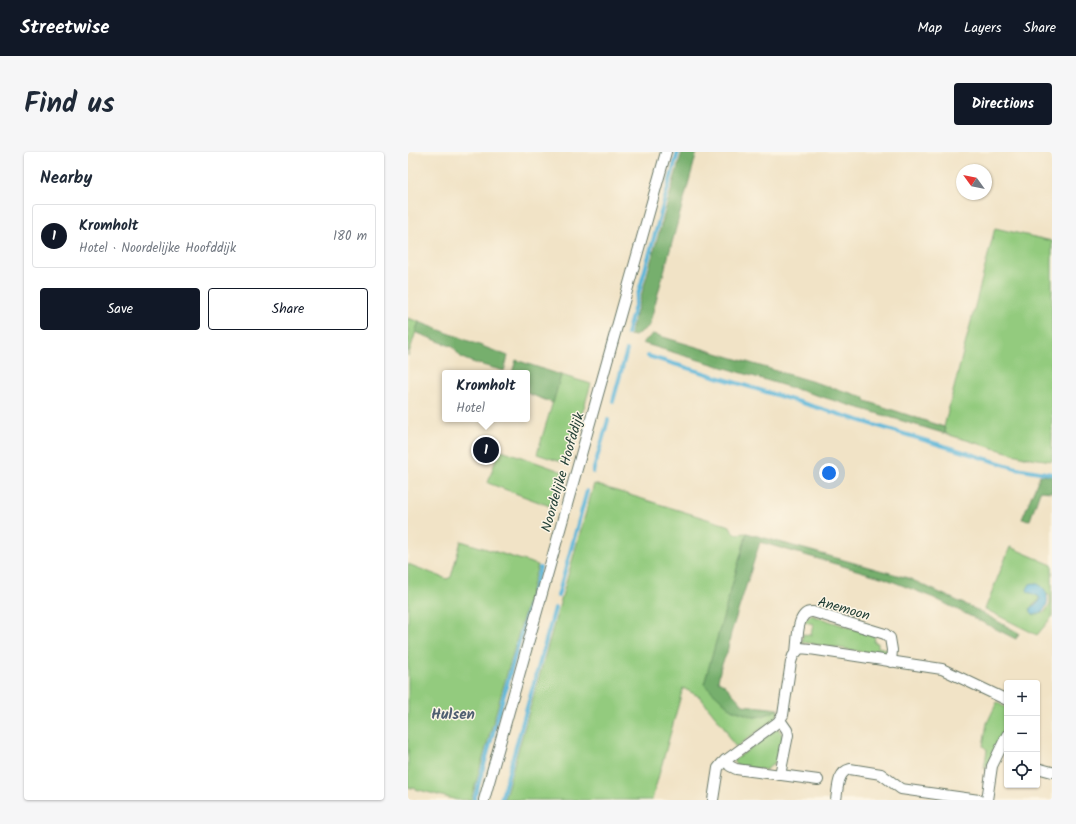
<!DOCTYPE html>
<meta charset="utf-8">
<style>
:root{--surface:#fff;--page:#f6f6f7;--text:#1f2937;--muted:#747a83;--line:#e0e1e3;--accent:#111827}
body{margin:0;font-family:Kalam,sans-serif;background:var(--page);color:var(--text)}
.controls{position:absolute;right:12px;bottom:12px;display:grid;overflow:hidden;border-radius:4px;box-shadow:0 1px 3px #0004}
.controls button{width:36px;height:36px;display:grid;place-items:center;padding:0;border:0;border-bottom:1px solid var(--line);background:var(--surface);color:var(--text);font:20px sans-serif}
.compass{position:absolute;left:548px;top:12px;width:36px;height:36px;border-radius:50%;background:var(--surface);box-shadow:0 1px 3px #0004;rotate:303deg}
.you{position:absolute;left:421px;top:321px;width:14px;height:14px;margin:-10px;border:3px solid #fff;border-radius:50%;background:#1a73e8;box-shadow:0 0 0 6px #1a73e833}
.badge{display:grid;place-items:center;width:26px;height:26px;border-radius:50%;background:var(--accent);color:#fff;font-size:13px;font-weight:700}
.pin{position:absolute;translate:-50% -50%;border:2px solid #fff;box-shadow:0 1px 4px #0006}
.popup{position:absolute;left:34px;top:218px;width:88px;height:52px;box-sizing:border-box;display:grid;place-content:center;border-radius:4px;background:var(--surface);filter:drop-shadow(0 1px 3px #0005);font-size:13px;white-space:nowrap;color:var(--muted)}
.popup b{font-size:15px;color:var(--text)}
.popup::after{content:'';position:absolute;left:50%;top:100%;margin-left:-8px;border:8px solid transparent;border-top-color:var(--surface)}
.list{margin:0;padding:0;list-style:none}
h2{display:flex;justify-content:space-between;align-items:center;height:52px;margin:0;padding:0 16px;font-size:17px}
h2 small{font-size:13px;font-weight:400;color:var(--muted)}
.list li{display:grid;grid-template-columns:26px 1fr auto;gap:12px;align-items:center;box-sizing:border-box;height:64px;margin:0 8px 8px;padding:0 8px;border:1px solid var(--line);border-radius:4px}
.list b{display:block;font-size:15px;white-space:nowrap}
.list p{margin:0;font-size:13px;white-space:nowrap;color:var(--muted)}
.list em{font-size:13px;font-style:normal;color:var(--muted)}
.actions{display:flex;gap:8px;padding:12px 16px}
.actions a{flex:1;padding:9px 0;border:1px solid var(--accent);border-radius:4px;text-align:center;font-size:14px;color:var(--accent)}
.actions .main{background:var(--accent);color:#fff}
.icon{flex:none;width:22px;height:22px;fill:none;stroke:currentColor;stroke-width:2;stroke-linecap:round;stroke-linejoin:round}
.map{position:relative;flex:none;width:644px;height:648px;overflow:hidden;border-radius:4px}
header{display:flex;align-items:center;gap:24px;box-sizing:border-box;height:56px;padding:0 20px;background:var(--accent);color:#fff}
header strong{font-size:19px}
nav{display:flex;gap:22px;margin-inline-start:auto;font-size:14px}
.intro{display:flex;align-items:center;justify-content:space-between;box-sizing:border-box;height:96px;padding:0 24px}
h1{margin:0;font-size:28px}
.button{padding:10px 18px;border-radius:4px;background:var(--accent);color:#fff;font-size:14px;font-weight:700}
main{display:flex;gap:24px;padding:0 24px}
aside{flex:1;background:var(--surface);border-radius:4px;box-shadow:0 1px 3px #0004}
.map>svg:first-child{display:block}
.green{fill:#93cb7e;stroke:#598459;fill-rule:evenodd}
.forest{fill:#76af6d;stroke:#4a7650}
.water{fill:#5cb6d9;stroke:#3e7a86}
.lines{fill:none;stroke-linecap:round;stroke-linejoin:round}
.stream{stroke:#5cb6d9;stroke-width:4}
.street-casing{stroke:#687767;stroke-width:12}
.street{stroke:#fff;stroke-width:10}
.labels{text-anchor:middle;stroke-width:3;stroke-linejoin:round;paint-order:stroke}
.street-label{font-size:14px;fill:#1f3d34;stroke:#fcf5e5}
.neighbourhood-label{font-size:15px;font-weight:bold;fill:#505f71;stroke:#fcf5e5}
</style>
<header>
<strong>Streetwise</strong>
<nav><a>Map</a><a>Layers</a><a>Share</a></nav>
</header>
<div class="intro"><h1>Find us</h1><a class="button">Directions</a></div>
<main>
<aside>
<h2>Nearby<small></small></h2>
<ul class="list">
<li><span class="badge">1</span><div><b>Kromholt</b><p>Hotel · Noordelijke Hoofddijk</p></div><em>180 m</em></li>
</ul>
<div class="actions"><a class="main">Save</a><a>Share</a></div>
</aside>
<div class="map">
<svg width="644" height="648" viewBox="0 0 644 648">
<rect width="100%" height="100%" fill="#fcf5e5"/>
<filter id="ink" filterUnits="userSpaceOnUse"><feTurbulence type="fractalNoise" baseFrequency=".025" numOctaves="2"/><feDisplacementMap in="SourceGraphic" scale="8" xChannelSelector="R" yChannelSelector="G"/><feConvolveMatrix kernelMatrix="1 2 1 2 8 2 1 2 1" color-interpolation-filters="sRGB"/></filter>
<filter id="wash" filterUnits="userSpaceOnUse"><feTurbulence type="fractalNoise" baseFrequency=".012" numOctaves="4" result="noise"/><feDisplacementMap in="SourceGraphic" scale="16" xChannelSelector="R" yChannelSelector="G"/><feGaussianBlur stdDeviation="0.9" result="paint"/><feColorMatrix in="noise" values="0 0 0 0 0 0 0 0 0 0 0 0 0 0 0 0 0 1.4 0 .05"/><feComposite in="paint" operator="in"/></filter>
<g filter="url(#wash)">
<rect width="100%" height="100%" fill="#f1e3c6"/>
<!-- green -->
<g class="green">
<path d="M587 76 644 89V309L616 305 538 282 536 275Z"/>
<path d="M0 166 11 170 0 204Z"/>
<path d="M153 223 183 232 159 312 129 302Z"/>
<path d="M91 297 158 321 147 356 80 331Z"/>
<path d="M186 332 322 374 326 382 339 381 297 532 323 557 346 565 355 564 371 557 368 566 328 595 321 586 319 579 292 545 275 536 244 648H96Z"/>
<path d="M53 389 130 413 63 648H49L0 635V412L39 427 43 425Z"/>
<path d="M602 395 644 413V465L629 483 577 457ZM622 441 642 443V453L636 461 624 453 631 449V445L629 443Z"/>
<path d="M403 463 467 484 466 490 470 491V495L479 497V500L474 503 394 490 395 482 403 483 405 472 397 470 398 467Z"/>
<path d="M589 550 599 557V571L579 614 576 617 579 598 575 594 579 571Z"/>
<path d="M370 576 375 584 372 606 358 618 329 614 325 609Z"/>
</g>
<!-- forest -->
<g class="forest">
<path d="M274 0H289L241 174 227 184 222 183Z"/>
<path d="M11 170 100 204 96 219C87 216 59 210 53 205 50 203 48 198 45 195L7 180Z"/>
<path d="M245 182 456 245 458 249 536 275 538 282 234 191Z"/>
<path d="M108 208 153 223 145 251 119 241V221H104Z"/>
<path d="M632 323 644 324V340L632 339 622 368 614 367Z"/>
<path d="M339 381 500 426 569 458 611 481 608 487 526 446 476 426 352 390 323 481 319 501 313 514 310 529 316 532 335 553 371 557 355 564 346 565 323 557 296 532Z"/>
</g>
<!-- water -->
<path class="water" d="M626 431C644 434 644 461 626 463L623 460 622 456 631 450 632 447 630 444 620 440 619 437 622 432Z"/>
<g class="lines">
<!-- stream -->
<g class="stream">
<path d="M219 182 270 0"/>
<path d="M240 204 608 316 644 322"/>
<path d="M205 249 219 198"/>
<path d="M185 320 200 268"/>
<path d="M150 444 179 339"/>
<path d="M66 648 132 416"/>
<path d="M93 648 147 456"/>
</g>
</g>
</g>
<g filter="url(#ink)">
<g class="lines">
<defs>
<g id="street">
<path d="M388 500C390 488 388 458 405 460L477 482 482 486 484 498 483 510"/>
<path d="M317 608 322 614 328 617 410 628"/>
<path d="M629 616 644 620"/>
<path d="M372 623 380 583 379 578 372 568"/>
<path d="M76 648 258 0"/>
<path d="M305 648 310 616 314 611 370 570 375 563 383 510 385 504 392 496 402 497 534 517 599 548"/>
<path d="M428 648C430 637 429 620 442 617L473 622 493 637 571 648"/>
<path d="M579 648 584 614 599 583"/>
</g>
</defs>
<!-- street casing -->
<use href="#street" class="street-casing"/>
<!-- street -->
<use href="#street" class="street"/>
</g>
</g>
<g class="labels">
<!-- street labels -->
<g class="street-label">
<text transform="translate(154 320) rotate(-74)" y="5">Noordelijke Hoofddijk</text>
<text transform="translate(436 456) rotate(16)" y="5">Anemoon</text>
</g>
<!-- neighbourhood labels -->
<g class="neighbourhood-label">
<text x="45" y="567">Hulsen</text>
</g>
</g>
</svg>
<div class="controls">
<button>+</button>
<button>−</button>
<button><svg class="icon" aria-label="locate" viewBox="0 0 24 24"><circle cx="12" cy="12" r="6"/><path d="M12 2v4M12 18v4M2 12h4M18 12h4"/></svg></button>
</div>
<svg class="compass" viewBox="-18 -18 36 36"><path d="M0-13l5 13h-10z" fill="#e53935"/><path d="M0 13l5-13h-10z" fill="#747a83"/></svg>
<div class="you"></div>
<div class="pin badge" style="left:78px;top:298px">1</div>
<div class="popup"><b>Kromholt</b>Hotel</div>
</div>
</main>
